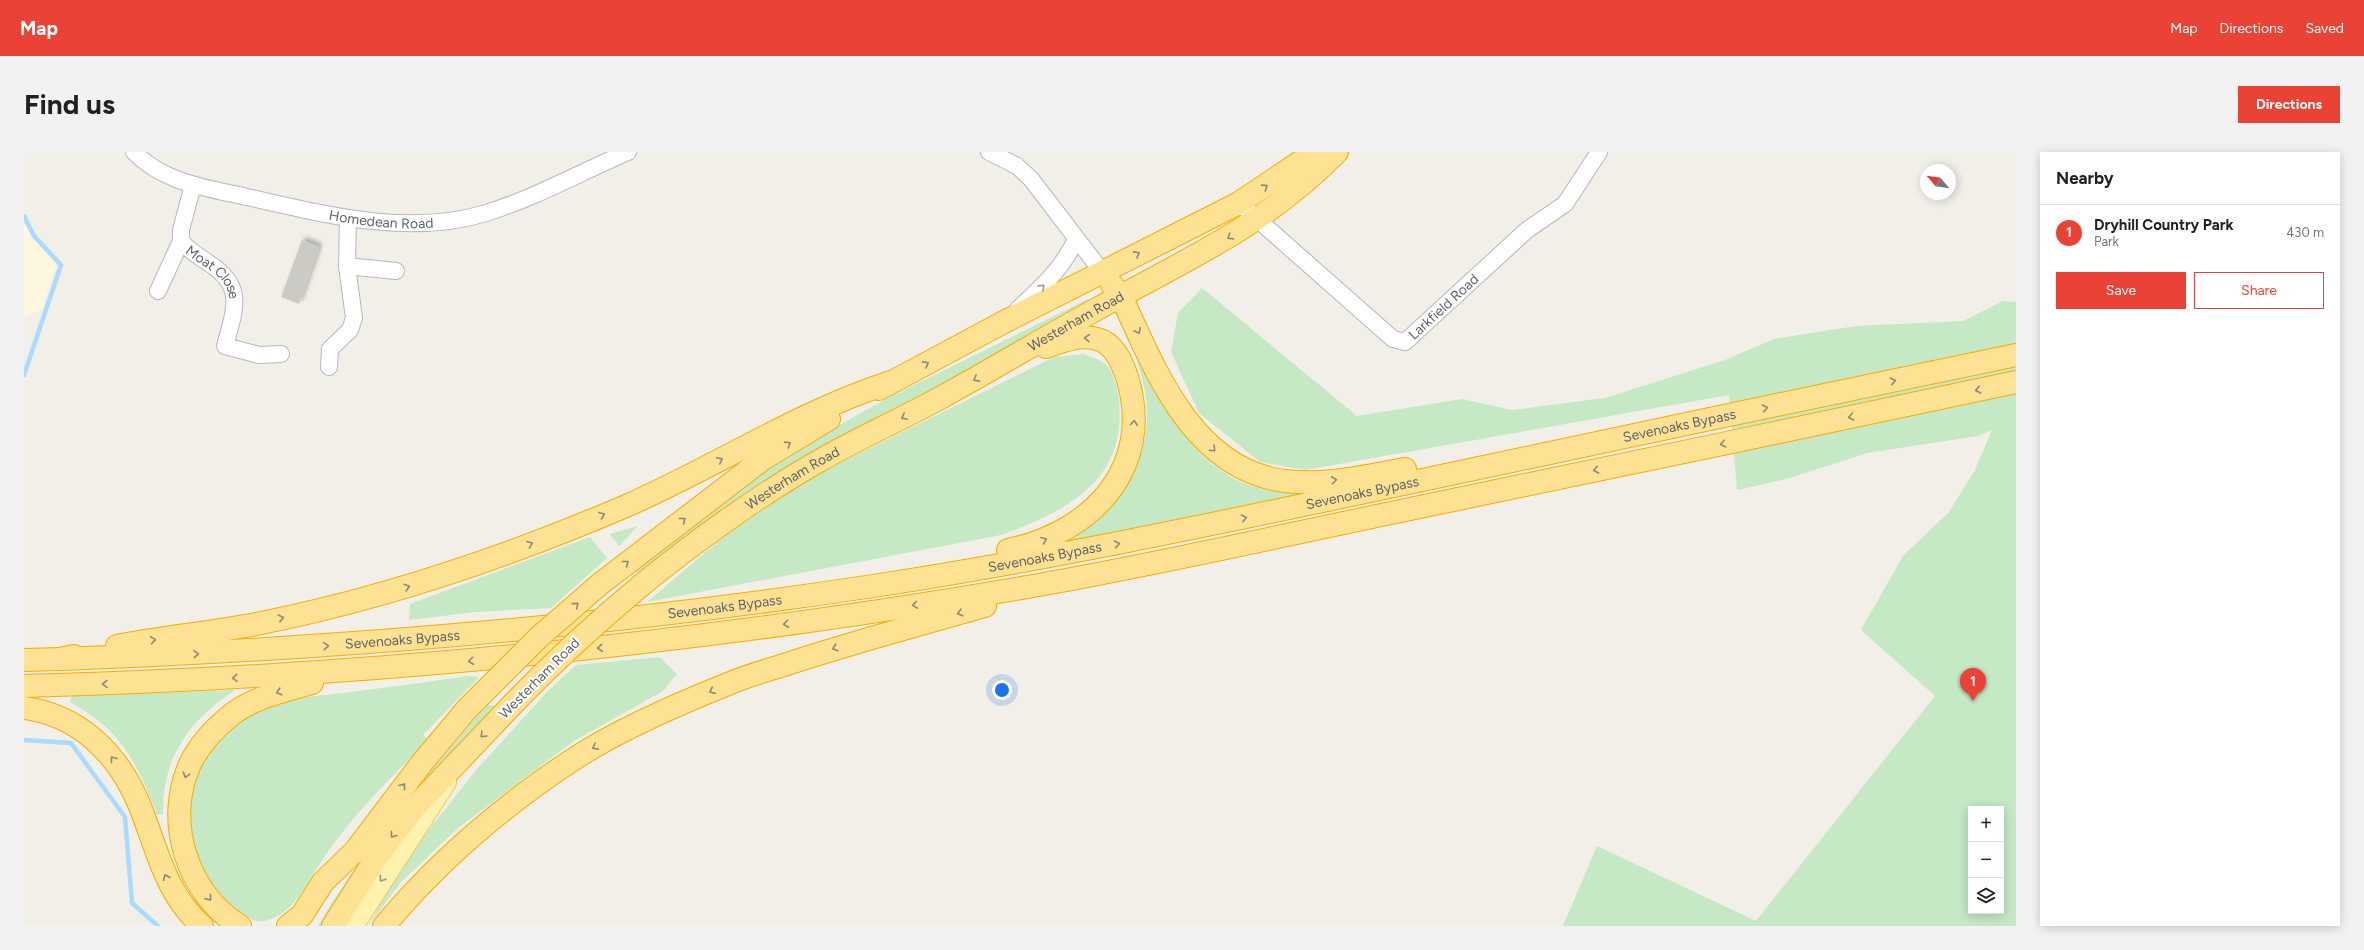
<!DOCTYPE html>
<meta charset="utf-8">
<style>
:root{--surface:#fff;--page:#f2f2f2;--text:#202124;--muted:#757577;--line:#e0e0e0;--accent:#ea4335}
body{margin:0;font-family:Figtree,sans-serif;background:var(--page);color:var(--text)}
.controls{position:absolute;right:12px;bottom:12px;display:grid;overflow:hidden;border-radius:0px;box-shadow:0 2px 10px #0003}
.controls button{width:36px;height:36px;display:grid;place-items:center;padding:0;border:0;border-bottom:1px solid var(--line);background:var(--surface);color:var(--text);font:20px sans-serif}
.compass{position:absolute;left:1896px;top:12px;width:36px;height:36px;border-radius:50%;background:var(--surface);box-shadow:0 2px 10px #0003;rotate:299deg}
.you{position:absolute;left:978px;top:538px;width:14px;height:14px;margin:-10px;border:3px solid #fff;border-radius:50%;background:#1a73e8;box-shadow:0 0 0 6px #1a73e833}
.badge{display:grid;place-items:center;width:26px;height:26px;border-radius:50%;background:var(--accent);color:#fff;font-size:13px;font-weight:700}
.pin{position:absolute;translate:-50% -33px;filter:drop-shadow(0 1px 2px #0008)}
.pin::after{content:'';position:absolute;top:21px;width:14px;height:12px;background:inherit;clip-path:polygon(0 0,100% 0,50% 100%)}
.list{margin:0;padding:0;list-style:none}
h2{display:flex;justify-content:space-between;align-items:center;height:52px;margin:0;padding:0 16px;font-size:17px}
h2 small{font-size:13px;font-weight:400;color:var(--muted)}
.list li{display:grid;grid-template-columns:26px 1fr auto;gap:12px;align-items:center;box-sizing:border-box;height:56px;padding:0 16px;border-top:1px solid var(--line)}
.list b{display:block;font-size:15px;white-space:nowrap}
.list p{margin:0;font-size:13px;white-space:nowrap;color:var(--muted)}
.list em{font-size:13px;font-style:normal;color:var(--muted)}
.actions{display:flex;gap:8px;padding:12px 16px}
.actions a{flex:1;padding:9px 0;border:1px solid var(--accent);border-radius:0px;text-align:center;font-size:14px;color:var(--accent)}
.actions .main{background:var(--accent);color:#fff}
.icon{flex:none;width:22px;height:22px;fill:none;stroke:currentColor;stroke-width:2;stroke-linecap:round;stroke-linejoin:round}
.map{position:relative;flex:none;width:1992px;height:774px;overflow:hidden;border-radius:0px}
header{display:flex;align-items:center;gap:24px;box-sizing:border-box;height:56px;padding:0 20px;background:var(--accent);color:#fff}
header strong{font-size:19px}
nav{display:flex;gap:22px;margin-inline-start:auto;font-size:14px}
.intro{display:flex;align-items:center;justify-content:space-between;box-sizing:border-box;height:96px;padding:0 24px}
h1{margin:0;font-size:28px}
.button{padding:10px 18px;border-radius:0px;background:var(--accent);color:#fff;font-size:14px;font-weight:700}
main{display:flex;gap:24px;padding:0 24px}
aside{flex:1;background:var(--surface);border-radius:0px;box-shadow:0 2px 10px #0003}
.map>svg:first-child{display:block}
.commercial{fill:#fef7e0}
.green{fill:#c5e8c5;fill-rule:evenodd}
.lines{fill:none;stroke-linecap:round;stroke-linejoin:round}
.stream{stroke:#aadaff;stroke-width:4.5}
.building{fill:#cccac5;filter:url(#shadow)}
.street-casing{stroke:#b5b8bc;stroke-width:18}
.primary-casing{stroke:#f2c960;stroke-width:24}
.highway-casing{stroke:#f9ab00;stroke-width:24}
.street{stroke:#fff;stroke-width:16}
.primary{stroke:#fff2af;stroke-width:22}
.highway{stroke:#fde293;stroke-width:22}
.highway-bridge-casing{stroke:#f9ab00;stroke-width:24;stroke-linecap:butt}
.highway-bridge{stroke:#fde293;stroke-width:22}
.oneway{stroke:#8e8975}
.oneway2{stroke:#979a9d}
.oneway3{stroke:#979581}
.labels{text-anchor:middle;stroke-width:4;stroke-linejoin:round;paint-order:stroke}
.street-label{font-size:14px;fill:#5f6368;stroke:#fff}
</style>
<header>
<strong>Map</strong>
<nav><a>Map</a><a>Directions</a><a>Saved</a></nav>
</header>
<div class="intro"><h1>Find us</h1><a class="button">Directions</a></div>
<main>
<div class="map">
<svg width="1992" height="774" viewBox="0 0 1992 774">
<defs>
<filter id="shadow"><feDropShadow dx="3.5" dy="-3.5" stdDeviation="2" flood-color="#0004"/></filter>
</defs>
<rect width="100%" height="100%" fill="#f1efe8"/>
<!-- commercial -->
<path class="commercial" d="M0 72 32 112 18 158 0 165Z"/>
<!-- green -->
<g class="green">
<path d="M1178 136 1333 264 1438 247 1488 258 1581 246 1701 208 1750 187 1832 174 1939 169 1979 149 1992 150V774H1539L1573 694 1732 769 1911 544 1837 478 1879 404 1925 360 1951 318 1968 278 1954 284 1843 301 1766 326 1713 338 1705 243 1281 318 1236 310 1175 261 1147 200 1154 161ZM1947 657H1977V759H1947Z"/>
<path d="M1064 147 1066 152 786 303 617 420 604 422 767 300 862 247Z"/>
<path d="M1111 201C1138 251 1162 303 1215 329 1236 339 1261 340 1284 343L1138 373 1038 390C1094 358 1129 314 1122 246 1120 231 1115 216 1111 201Z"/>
<path d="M1060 202C1066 205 1074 207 1080 211 1089 217 1094 239 1095 250 1103 329 1041 360 977 383L623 450 703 382 788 325 1030 205Z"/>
<path d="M614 374 595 394 586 382Z"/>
<path d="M566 385 583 406 527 456 451 460 385 468 386 452Z"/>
<path d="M636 505 653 522 639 539 550 589 434 676 377 730 344 774 384 704 453 617 524 539 552 513Z"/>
<path d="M444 524 455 525 399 583 404 588C363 630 322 669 291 719 279 738 268 761 244 768 229 773 216 761 206 752 146 693 154 605 227 562 256 545 295 544 327 540 366 535 405 530 444 524Z"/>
<path d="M211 538C165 569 138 605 139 662L133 663C113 610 98 579 46 550L48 544Z"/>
<path d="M463 553 476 554 303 774H294C341 693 403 624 463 553Z"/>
</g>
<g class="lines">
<!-- stream -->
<g class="stream">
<path d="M0 64 10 84 37 113 0 223"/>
<path d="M0 588 47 591 101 665 108 751 134 774"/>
</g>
</g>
<!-- building -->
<path class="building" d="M278 88 295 95 275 152 257 145Z"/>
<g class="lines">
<defs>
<g id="street">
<path id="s1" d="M110 0C140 31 183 36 223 45 299 62 385 85 462 61 511 46 557 20 604 0"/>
<path d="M965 0 993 14 1007 27 1079 121"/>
<path id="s2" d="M169 33 157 78V89C165 99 176 105 186 112 222 135 210 159 201 194L235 203 257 202"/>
<path id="s3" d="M1215 51 1369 187 1381 190 1503 78 1541 52 1575 0"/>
<path d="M323 114 372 119"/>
<path d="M134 139 157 89"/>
<path d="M994 157C1017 136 1039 116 1052 87"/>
<path d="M305 215 306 197 326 178 330 166 323 114 324 67"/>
</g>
<path id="primary" d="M328 774 421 630"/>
<g id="highway">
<path d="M1088 133 1097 144C1131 218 1169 318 1261 329 1301 334 1342 324 1381 317"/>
<path d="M855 237 978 171 1215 51 1291 0"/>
<path d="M984 398C1068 381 1131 315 1103 225 1098 210 1090 191 1073 187 1055 182 1039 189 1022 195"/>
<path id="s4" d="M620 431C676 386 733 344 795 309 835 286 876 268 916 246 969 217 1020 186 1073 157 1161 108 1241 74 1313 0"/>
<path d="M576 432 739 307 805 267"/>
<path d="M93 494C139 485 186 481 232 472 359 447 483 405 602 354 691 315 774 260 867 230"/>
<path id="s5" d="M36 507C308 497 579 475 849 434 1046 404 1241 361 1436 320 1621 280 1807 242 1992 203"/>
<path d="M0 508 36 507 50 504"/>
<path d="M0 534C339 525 675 492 1009 434 1129 413 1247 386 1367 361 1575 318 1784 274 1992 230"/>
<path d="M0 556C55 563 94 602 115 652 133 696 141 742 178 774"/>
<path d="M216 774C163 742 140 669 166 612 175 593 191 576 207 563 230 545 260 539 288 531"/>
<path d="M264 774 278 763 299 730 331 699 397 612 443 557"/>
<path d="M309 774 352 706 389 657 486 555"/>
<path d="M360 774C415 708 481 652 553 605 598 576 654 552 704 532 722 524 741 519 760 513 826 491 894 473 961 454"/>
</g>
</defs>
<!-- street casing -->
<use href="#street" class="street-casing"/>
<!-- primary casing -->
<use href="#primary" class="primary-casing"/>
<!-- highway casing -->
<use href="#highway" class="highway-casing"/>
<!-- street -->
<use href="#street" class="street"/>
<!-- primary -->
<use href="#primary" class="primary"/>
<!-- highway -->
<use href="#highway" class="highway"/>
<defs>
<g id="highway-bridge">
<path d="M486 555C528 511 573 470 620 431"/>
<path d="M443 557 515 485 576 432"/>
</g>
</defs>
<!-- highway-bridge casing -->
<use href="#highway-bridge" class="highway-bridge-casing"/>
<!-- highway-bridge -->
<use href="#highway-bridge" class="highway-bridge"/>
</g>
<!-- one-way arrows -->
<defs><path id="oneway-chevron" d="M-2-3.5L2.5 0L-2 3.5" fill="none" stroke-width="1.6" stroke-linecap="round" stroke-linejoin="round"/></defs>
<g class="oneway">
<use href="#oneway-chevron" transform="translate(1241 35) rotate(-33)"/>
<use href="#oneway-chevron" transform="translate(1206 85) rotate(148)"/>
<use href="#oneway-chevron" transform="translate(1113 102) rotate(-28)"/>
<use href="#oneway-chevron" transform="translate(1114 179) rotate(64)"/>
<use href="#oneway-chevron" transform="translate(1063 186) rotate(-178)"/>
<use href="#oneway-chevron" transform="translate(902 212) rotate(-28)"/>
<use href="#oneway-chevron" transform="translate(952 227) rotate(151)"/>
<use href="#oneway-chevron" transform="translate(1869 229) rotate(-12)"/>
<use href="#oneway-chevron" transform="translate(1954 238) rotate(168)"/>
<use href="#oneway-chevron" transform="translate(1741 256) rotate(-12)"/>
<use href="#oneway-chevron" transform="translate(880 265) rotate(153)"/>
<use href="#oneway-chevron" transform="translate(1827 265) rotate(168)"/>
<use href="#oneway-chevron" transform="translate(1110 271) rotate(-86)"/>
<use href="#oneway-chevron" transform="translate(764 292) rotate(-32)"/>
<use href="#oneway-chevron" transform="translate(1699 292) rotate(168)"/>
<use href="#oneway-chevron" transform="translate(1189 297) rotate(43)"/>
<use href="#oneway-chevron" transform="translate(696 308) rotate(-27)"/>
<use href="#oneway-chevron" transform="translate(1572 318) rotate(168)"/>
<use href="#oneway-chevron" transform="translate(1310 328) rotate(-7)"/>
<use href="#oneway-chevron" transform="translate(578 363) rotate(-22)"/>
<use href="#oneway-chevron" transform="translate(1220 366) rotate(-12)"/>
<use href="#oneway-chevron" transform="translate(659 368) rotate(-38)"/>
<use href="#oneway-chevron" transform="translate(1020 388) rotate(-22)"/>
<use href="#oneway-chevron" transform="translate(506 392) rotate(-21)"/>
<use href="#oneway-chevron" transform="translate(1093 392) rotate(-11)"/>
<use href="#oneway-chevron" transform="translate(602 411) rotate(-38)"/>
<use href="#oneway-chevron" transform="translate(383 435) rotate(-17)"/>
<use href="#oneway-chevron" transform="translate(552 453) rotate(-41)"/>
<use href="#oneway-chevron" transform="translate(891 453) rotate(171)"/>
<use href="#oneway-chevron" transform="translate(936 461) rotate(164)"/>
<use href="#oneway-chevron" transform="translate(257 466) rotate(-13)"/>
<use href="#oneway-chevron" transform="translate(762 472) rotate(172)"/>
<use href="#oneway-chevron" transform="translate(129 488) rotate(-8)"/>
<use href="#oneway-chevron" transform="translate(302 494) rotate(-4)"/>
<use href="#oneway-chevron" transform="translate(576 496) rotate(174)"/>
<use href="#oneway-chevron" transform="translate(811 496) rotate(164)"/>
<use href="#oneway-chevron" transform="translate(172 502) rotate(-3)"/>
<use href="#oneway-chevron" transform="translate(447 509) rotate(174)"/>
<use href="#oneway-chevron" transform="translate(211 526) rotate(177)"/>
<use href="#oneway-chevron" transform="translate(81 532) rotate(178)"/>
<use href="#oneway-chevron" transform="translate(688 539) rotate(156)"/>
<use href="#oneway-chevron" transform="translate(255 540) rotate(163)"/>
<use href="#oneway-chevron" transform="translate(459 583) rotate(134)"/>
<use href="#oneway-chevron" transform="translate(571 595) rotate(152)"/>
<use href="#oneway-chevron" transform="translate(89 607) rotate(-127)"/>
<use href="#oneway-chevron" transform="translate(162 623) rotate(108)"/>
<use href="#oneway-chevron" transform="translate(379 634) rotate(-52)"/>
<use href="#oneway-chevron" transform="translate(369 683) rotate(128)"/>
<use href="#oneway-chevron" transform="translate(142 725) rotate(-113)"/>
<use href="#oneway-chevron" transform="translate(185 746) rotate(51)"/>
</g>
<use class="oneway2" href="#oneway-chevron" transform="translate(1018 135) rotate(-44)"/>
<use class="oneway3" href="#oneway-chevron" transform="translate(358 727) rotate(124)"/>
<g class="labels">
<!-- street labels -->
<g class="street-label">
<text dy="5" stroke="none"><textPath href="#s1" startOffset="260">Homedean Road</textPath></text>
<text dy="5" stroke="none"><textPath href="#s2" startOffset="103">Moat Close</textPath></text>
<text dy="5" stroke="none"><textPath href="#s3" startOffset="270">Larkfield Road</textPath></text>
<text dy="5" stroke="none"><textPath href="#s4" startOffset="506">Westerham Road</textPath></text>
<text dy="5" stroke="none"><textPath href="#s5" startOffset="1639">Sevenoaks Bypass</textPath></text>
<text dy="5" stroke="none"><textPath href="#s4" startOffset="182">Westerham Road</textPath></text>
<text dy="5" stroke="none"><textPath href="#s5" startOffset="1315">Sevenoaks Bypass</textPath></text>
<text dy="5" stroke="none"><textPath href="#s5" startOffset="991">Sevenoaks Bypass</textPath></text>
<text dy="5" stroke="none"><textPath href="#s5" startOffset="667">Sevenoaks Bypass</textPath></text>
<text dy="5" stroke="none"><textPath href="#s5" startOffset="343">Sevenoaks Bypass</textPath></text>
<text transform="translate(515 526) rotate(-45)" y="5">Westerham Road</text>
</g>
</g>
</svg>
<div class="controls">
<button>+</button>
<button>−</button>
<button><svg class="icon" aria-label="layers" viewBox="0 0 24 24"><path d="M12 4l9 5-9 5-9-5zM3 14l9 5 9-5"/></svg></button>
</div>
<svg class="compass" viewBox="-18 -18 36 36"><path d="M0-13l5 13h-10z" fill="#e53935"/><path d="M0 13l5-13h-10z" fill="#757577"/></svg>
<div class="you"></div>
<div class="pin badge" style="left:1949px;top:549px">1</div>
</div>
<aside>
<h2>Nearby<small></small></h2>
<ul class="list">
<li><span class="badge">1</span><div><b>Dryhill Country Park</b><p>Park</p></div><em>430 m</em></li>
</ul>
<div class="actions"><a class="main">Save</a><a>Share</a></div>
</aside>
</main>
